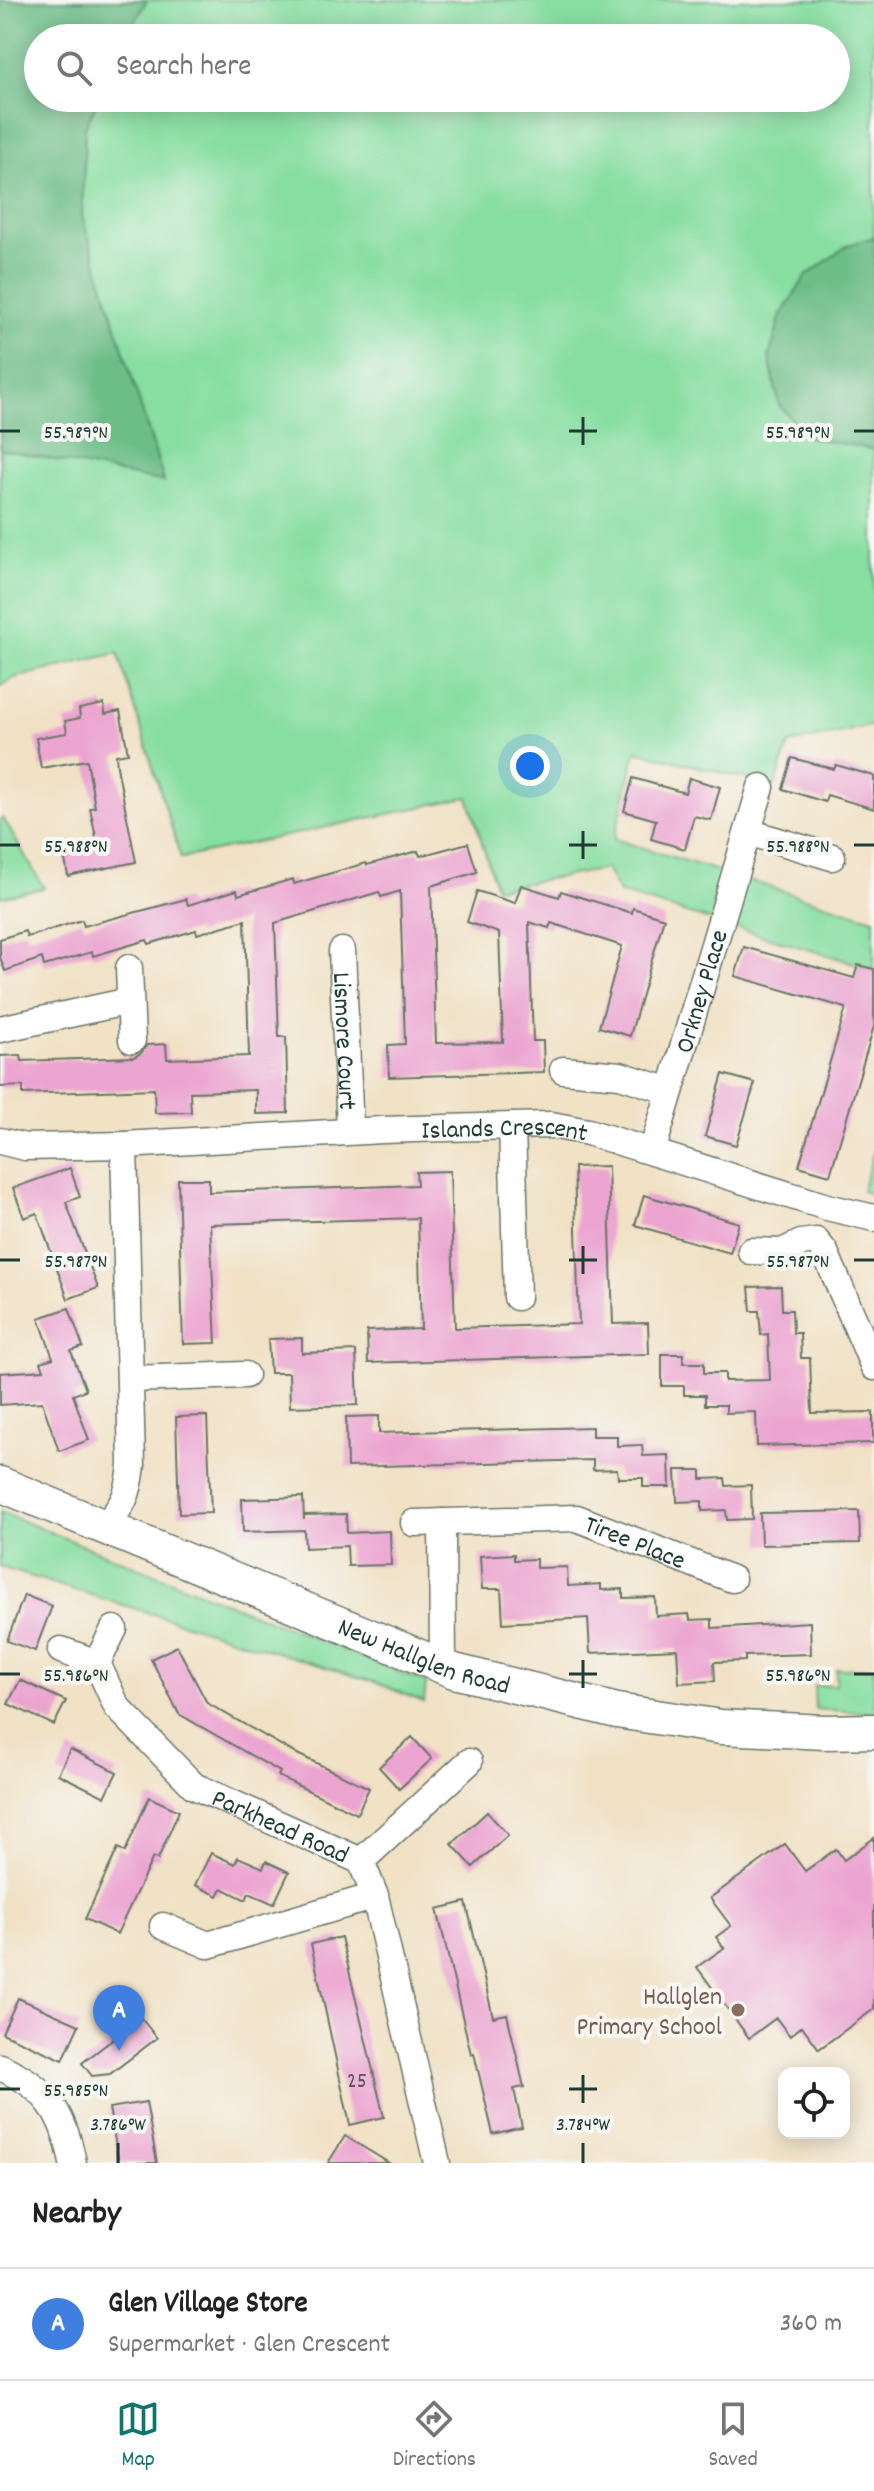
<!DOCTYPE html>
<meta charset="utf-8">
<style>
:root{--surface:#fff;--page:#f2f2f2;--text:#222;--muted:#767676;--line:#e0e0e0;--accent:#0f766e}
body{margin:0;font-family:Dekko,sans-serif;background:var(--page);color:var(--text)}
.controls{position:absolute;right:24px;bottom:24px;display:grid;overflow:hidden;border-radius:16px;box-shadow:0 4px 20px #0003}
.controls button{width:72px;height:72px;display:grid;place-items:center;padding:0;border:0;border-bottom:2px solid var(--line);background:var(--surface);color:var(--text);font:40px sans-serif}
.you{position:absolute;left:530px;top:766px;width:28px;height:28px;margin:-20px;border:6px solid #fff;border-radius:50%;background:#1a73e8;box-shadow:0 0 0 12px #1a73e833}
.badge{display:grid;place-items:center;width:52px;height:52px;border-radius:50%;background:var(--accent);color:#fff;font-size:26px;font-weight:700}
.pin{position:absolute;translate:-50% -66px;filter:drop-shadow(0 2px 4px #0008)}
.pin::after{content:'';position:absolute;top:42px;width:28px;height:24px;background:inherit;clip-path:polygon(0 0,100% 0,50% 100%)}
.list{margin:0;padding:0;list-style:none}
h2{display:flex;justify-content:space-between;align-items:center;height:104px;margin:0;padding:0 32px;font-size:34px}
h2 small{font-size:26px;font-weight:400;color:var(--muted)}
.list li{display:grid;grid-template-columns:52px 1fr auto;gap:24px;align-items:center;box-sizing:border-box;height:112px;padding:0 32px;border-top:2px solid var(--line)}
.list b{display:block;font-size:30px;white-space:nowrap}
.list p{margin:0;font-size:26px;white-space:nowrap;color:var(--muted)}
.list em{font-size:26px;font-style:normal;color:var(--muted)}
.icon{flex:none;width:44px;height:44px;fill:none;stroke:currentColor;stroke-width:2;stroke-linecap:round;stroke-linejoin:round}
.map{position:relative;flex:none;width:874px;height:2163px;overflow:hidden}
.search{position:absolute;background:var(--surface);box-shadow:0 4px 20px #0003;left:24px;right:24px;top:24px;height:88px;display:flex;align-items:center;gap:20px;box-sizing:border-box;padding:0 28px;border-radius:44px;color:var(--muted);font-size:30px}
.sheet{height:216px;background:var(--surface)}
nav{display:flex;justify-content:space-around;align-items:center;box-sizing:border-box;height:112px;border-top:2px solid var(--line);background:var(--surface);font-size:22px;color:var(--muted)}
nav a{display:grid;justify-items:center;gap:4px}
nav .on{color:var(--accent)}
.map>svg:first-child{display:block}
.green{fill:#87dea1;stroke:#538e6a;stroke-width:2}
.forest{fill:#6dbd87;stroke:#467d5e;stroke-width:2}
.building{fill:#eca5d1}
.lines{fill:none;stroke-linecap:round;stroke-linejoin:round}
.minor-casing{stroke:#687667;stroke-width:29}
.tertiary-casing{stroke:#687667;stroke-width:37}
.minor{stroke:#fff;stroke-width:26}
.tertiary{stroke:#fff;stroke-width:34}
.ticks{fill:none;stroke:#1f3d34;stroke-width:3}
.education-dot{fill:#8d6e63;stroke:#f6f6f2;stroke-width:3}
.labels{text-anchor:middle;stroke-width:8;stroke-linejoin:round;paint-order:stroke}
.number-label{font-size:22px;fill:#52575b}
.street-label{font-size:26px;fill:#1f3d34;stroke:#f6f6f2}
.education-label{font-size:26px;fill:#785e54;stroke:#f6f6f2;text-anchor:end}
.ticks-label{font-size:20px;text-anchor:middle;fill:#1f3d34;stroke:#f6f6f2;stroke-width:8;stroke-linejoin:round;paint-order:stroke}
</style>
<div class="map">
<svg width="874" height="2163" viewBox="0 0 874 2163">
<rect width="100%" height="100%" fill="#f6f6f2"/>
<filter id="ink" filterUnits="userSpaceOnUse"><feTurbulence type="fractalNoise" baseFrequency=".0125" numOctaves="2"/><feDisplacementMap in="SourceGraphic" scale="16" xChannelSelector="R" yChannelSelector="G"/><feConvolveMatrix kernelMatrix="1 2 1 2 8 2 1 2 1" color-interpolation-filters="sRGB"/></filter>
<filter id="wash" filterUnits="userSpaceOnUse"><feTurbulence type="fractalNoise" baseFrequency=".006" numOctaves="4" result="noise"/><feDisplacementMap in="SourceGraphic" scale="32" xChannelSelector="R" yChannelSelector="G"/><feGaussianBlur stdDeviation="1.8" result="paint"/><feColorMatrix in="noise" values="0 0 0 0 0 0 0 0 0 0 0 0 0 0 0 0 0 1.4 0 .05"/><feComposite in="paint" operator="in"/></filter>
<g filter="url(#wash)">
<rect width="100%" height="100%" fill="#f1e1c5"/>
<!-- green -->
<g class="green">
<path d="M147 0H874V725L789 744 775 786 636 751 614 839 874 919V969L619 893 606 869 496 888 468 797 181 858 118 653 14 678 0 687V449L164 481 82 216 85 128 99 98H836V38H126Z"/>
<path d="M3 818 44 888 0 897V819Z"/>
<path d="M874 1150V1195L862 1191Z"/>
<path d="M0 1512 426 1683 424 1702 374 1682 0 1567Z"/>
<path d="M874 1668V1713L815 1709 814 1686 836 1685V1669Z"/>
</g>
<!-- forest -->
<g class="forest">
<path d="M0 0H147L126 38H38V98H99L85 128 82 216 164 482 0 449Z"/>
<path d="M874 237V449H870L807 437 779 405 769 357 781 315 806 276 848 245Z"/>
</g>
<g id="blocks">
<!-- building -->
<g class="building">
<path d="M104 704 105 714 120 711 128 753 116 755 117 767 136 862 68 876 64 854 98 847 90 808 95 807 87 760 41 768 36 738 67 733 65 721 80 718 79 709Z"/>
<path d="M792 758 834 769 836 765 874 776V809L827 795 825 802 783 789Z"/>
<path d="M633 778 685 793 689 778 720 787 711 820 694 816 685 849 651 839 656 820 624 811Z"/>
<path d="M468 843 477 872 431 886 436 1043 503 1042 499 933 467 922 477 891 515 903 521 885 559 897 561 891 632 913 633 908 664 918 630 1036 599 1027 622 946 551 923 549 928 529 922 533 1041H543L544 1072 389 1077 388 1045 405 1044 400 891 381 897 379 892 275 923 279 1037H286L288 1113 256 1114V1090L190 1092 191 1112 155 1113 154 1089 23 1094V1086L0 1087V1056L21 1055 22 1061 134 1057 141 1053 147 1045 166 1044 167 1059 249 1056 245 920 197 934 196 930 149 944 147 940 93 956 92 952 44 966 42 958 5 971 0 957V939L25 931 27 937 82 920 84 926 186 899 188 905 237 890 238 895 293 879 294 884 366 863 367 865 418 851 420 856Z"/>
<path d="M744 947 854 978 858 965 874 969V1026L830 1175 799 1166 846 1008 735 976Z"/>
<path d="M723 1074 755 1083 736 1145 705 1136Z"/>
<path d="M608 1166 613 1324 648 1323 649 1354 368 1363 367 1331 421 1329 418 1218 210 1224 216 1343 183 1344 178 1179H209V1192L282 1190 417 1185 416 1172 450 1171 455 1328 521 1326 579 1324 574 1167Z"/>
<path d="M70 1168 80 1197 66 1202 98 1288 68 1299 37 1213 24 1218 13 1188Z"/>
<path d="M644 1195 739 1223 730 1253 635 1225Z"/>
<path d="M781 1286 782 1310H792L793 1333H800L801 1358H810L812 1413 873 1412V1443L757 1446 756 1412 726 1413V1405H705V1395H684V1386H662V1354H683V1363H704V1373H725V1381L770 1380 768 1334 761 1335 759 1311H751L749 1287Z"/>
<path d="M69 1308 83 1347 71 1351 86 1390 73 1395 89 1440 59 1451 42 1402 0 1405V1373L44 1370 41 1362 53 1358 39 1318Z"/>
<path d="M302 1338V1353L356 1351 358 1405 290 1407 289 1373H270L268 1339Z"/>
<path d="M207 1416 211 1513 179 1514 176 1417Z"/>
<path d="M379 1416V1433L592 1427V1436H617V1446L642 1445 643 1456 669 1455 670 1487H643V1478H618L617 1469 593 1470V1460L347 1467 346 1417Z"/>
<path d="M676 1470H701V1479L725 1478 726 1486 751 1485 752 1519 727 1520 726 1510 702 1511V1501L677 1502Z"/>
<path d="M303 1497 304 1520V1515L346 1514 347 1533 390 1531 391 1565 348 1566 347 1546 305 1548 304 1530 243 1532 242 1499Z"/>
<path d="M859 1511 860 1543 761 1545 760 1513Z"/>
<path d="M514 1554V1560L536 1559V1568L567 1567 568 1586 601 1584V1590L623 1589V1598L655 1597 656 1616 689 1614 690 1620 712 1619V1628L810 1622 811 1654 745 1656V1661L714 1662 715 1681 679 1683 677 1649 590 1653 588 1618 503 1623 501 1589H482L480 1556Z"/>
<path d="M24 1595 52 1606 35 1651 7 1641Z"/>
<path d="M177 1646 207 1703 293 1752 369 1788 357 1814 278 1776 280 1772 179 1714 151 1659Z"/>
<path d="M20 1680 66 1701 54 1725 8 1704Z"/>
<path d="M412 1737 432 1759 399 1789 379 1767Z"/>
<path d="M70 1749 117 1772 105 1797 58 1774Z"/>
<path d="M149 1797 179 1811 158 1859 153 1857 117 1934 85 1919 118 1848 125 1852Z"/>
<path d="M487 1812 508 1835 473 1867 452 1844Z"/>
<path d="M874 1838V2009L819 2049 802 2026 790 2036 776 2018 749 2038 697 1967 724 1948 716 1937 731 1926 710 1898 785 1844 805 1871 836 1849 844 1860Z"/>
<path d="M211 1853 235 1864 238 1857 263 1868 266 1861 289 1872 274 1904 249 1893 246 1900 222 1888 218 1896 195 1885Z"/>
<path d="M466 1902 493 2017 507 2014 524 2087 514 2089 522 2127 493 2134 474 2053 471 2054 437 1909Z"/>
<path d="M341 1937 384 2117 350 2125 311 1944Z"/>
<path d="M18 1998 79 2025 63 2060 2 2033Z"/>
<path d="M141 2018 157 2038 110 2074 92 2076 82 2063Z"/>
<path d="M146 2102 157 2163H119L109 2108Z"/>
<path d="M345 2136 389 2163H328Z"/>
</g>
</g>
</g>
<g filter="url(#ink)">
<use href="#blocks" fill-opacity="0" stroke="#687667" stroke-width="2"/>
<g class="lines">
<defs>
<g id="minor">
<path d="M748 832 832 857"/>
<path id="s1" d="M342 951 350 1131"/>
<path d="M129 968 132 1040"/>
<path d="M0 1029 130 1001"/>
<path d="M563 1070 620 1075 670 1091"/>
<path d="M512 1126 517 1297"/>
<path id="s2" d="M0 1141 25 1147 124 1145 382 1130 512 1126 551 1125 588 1132 827 1207 874 1218"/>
<path id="s3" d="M652 1152 761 787"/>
<path d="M751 1251 782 1252 801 1243 816 1241 825 1252 874 1367"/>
<path d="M131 1379 245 1375"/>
<path d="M442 1522 443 1666"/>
<path id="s4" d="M414 1523 577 1518 732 1579"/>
<path d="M103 1528C123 1506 129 1495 132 1465L124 1145"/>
<path d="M61 1650 97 1663 114 1629"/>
<path id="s5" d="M97 1663 117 1707 194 1786 361 1861 375 1896 437 2163"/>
<path d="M361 1861 469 1762"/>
<path d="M163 1926 208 1945 375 1896"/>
<path d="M0 2067C47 2087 64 2114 73 2163"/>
</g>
<g id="tertiary">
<path id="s6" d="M0 1484 454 1671 617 1711 721 1727 825 1732 874 1731"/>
</g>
</defs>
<!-- minor casing -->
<use href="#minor" class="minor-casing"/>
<!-- tertiary casing -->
<use href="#tertiary" class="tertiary-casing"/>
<!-- minor -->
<use href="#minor" class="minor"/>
<!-- tertiary -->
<use href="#tertiary" class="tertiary"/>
</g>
</g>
<!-- ticks -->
<path class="ticks" d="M583 417V445M0 431H20M569 431H597M854 431H874M583 831V859M0 845H20M569 845H597M854 845H874M583 1246V1274M0 1260H20M569 1260H597M854 1260H874M583 1660V1688M0 1674H20M569 1674H597M854 1674H874M583 2075V2103M0 2089H20M569 2089H597M118 2143V2163M583 2143V2163"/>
<!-- markers -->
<circle class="education-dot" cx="738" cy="2010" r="8"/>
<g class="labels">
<!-- number labels -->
<g class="number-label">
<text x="357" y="2087">25</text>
</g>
<!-- street labels -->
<g class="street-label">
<text dy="9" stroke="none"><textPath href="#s3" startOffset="168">Orkney Place</textPath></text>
<text dy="9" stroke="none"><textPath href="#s1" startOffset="90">Lismore Court</textPath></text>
<text dy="9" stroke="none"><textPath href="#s2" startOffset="506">Islands Crescent</textPath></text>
<text dy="9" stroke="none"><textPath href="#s4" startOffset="226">Tiree Place</textPath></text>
<text dy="9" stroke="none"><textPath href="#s6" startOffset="458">New Hallglen Road</textPath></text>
<text dy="9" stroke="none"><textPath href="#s5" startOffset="254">Parkhead Road</textPath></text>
</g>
<!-- education labels -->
<g class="education-label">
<text x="722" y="2004">Hallglen<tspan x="722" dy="30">Primary School</tspan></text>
</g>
</g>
<g class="ticks-label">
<text x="76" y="438">55.989°N</text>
<text x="798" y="438">55.989°N</text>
<text x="76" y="852">55.988°N</text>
<text x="798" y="852">55.988°N</text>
<text x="76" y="1267">55.987°N</text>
<text x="798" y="1267">55.987°N</text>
<text x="76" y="1681">55.986°N</text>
<text x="798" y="1681">55.986°N</text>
<text x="76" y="2096">55.985°N</text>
<text x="118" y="2130">3.786°W</text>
<text x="583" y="2130">3.784°W</text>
</g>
</svg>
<div class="controls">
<button><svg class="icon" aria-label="locate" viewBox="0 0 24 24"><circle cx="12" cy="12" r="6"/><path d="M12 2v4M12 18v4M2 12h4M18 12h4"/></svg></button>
</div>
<div class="you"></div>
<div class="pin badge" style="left:119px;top:2051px;background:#3f7fe0">A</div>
<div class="search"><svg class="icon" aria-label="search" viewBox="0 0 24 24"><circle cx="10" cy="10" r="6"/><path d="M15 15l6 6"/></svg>Search here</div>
</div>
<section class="sheet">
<h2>Nearby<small></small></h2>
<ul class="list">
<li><span class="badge" style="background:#3f7fe0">A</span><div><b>Glen Village Store</b><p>Supermarket · Glen Crescent</p></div><em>360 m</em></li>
</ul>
</section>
<nav>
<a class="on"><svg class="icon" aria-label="map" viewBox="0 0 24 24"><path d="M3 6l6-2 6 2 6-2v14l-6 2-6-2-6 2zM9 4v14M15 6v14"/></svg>Map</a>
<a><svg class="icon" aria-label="directions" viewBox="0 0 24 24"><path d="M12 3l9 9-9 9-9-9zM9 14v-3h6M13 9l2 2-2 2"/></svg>Directions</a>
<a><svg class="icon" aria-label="saved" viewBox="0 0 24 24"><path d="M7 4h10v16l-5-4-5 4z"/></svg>Saved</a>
</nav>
